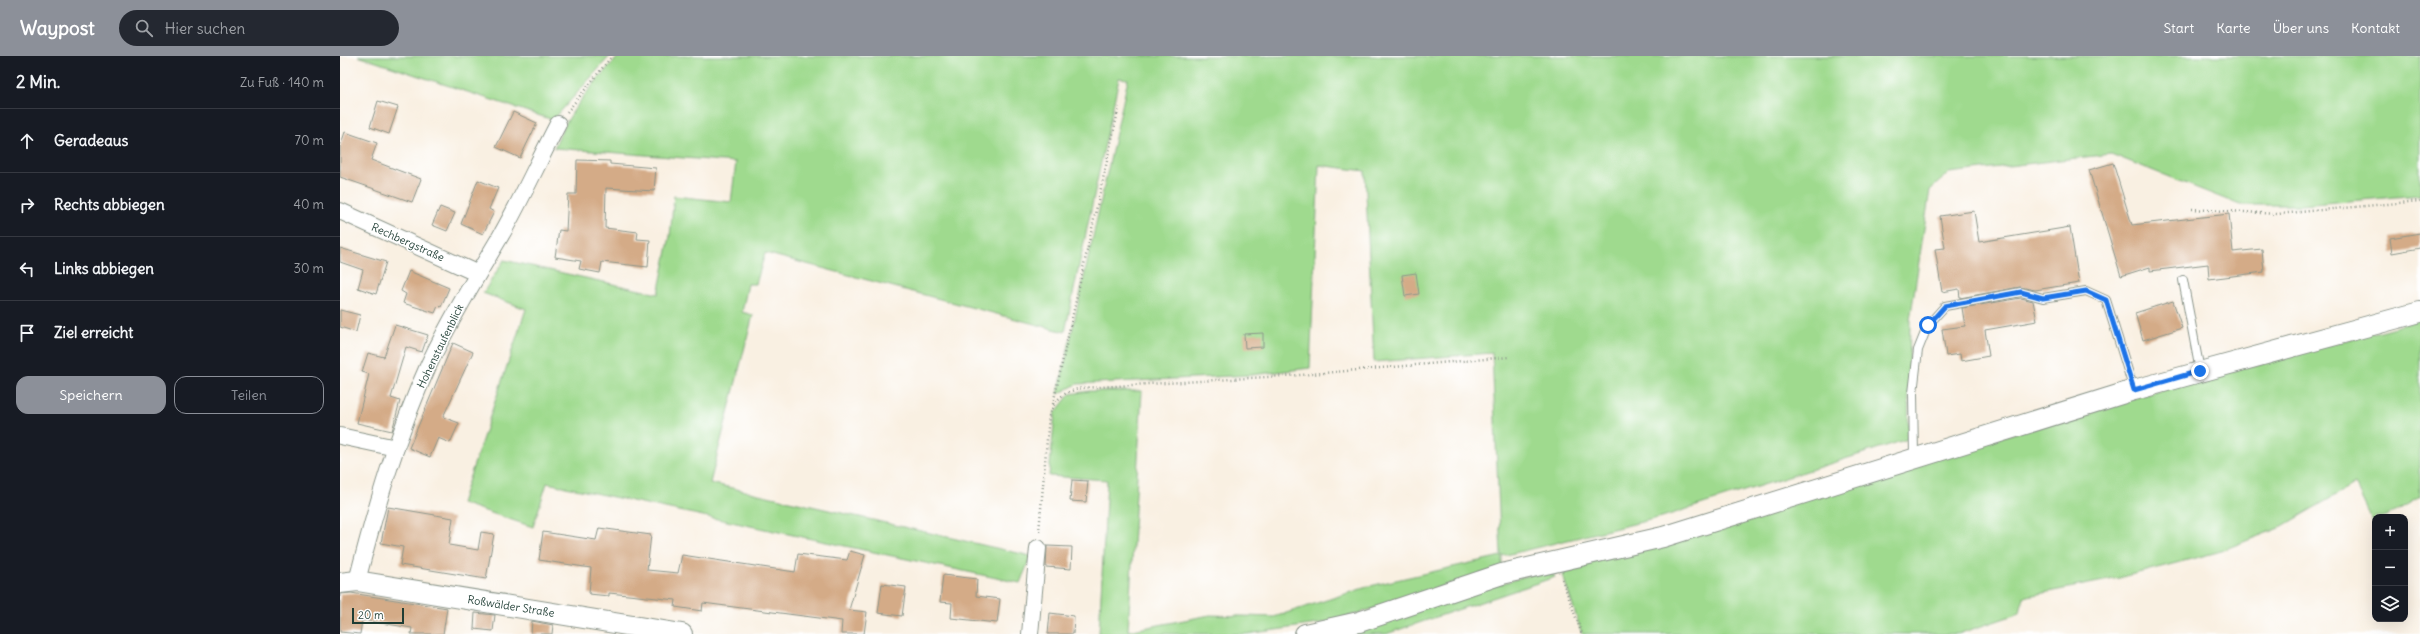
<!DOCTYPE html>
<html lang="de">
<meta charset="utf-8">
<style>
:root{--surface:#171b24;--page:#242831;--text:#f1f3f6;--muted:#9ea1a6;--line:#363941;--accent:#8c9099}
body{margin:0;font-family:Delius,sans-serif;background:var(--page);color:var(--text)}
.controls{position:absolute;right:12px;bottom:12px;display:grid;overflow:hidden;border-radius:8px;box-shadow:0 4px 16px #0002}
.controls button{width:36px;height:36px;display:grid;place-items:center;padding:0;border:0;border-bottom:1px solid var(--line);background:var(--surface);color:var(--text);font:20px sans-serif}
.scale{position:absolute;left:12px;bottom:10px;width:52px;box-sizing:border-box;padding-left:4px;border:2px solid #1f3d34;border-top:0;font-size:11px;line-height:14px;white-space:nowrap;color:#1f3d34;-webkit-text-stroke:3px #fff;paint-order:stroke}
.stop{position:absolute;width:12px;height:12px;margin:-9px;border:3px solid #1a73e8;border-radius:50%;background:#fff}
.stop.end{background:#1a73e8;border-color:#fff;box-shadow:0 1px 4px #0008}
.list{margin:0;padding:0;list-style:none}
h2{display:flex;justify-content:space-between;align-items:center;height:52px;margin:0;padding:0 16px;font-size:17px}
h2 small{font-size:13px;font-weight:400;color:var(--muted)}
.list li{display:grid;grid-template-columns:26px 1fr auto;gap:12px;align-items:center;box-sizing:border-box;height:64px;padding:0 16px;border-top:1px solid var(--line)}
.list b{display:block;font-size:15px;white-space:nowrap}
.list em{font-size:13px;font-style:normal;color:var(--muted)}
.actions{display:flex;gap:8px;padding:12px 16px}
.actions a{flex:1;padding:9px 0;border:1px solid var(--accent);border-radius:12px;text-align:center;font-size:14px;color:var(--accent)}
.actions .main{background:var(--accent);color:#fff}
.icon{flex:none;width:22px;height:22px;fill:none;stroke:currentColor;stroke-width:2;stroke-linecap:round;stroke-linejoin:round}
.map{position:relative;flex:none;width:2080px;height:578px;overflow:hidden}
header{display:flex;align-items:center;gap:24px;box-sizing:border-box;height:56px;padding:0 20px;background:var(--accent);color:#fff}
header strong{font-size:19px}
nav{display:flex;gap:22px;margin-inline-start:auto;font-size:14px}
.search{width:280px;height:36px;background:var(--page);display:flex;align-items:center;gap:10px;box-sizing:border-box;padding:0 14px;border-radius:22px;color:var(--muted);font-size:15px}
main{display:flex}
aside{flex:1;background:var(--surface)}
.map>svg:first-child{display:block}
.green{fill:#9fda8e;stroke:#5f8c61}
.building{fill:#d4ab87}
.lines{fill:none;stroke-linecap:round;stroke-linejoin:round}
.service-casing{stroke:#8c968b;stroke-width:10}
.minor-casing{stroke:#8c968b;stroke-width:18}
.tertiary-casing{stroke:#8c968b;stroke-width:22}
.path{stroke:#8c968b;stroke-width:2.5;stroke-dasharray:1 3;stroke-linecap:butt}
.service{stroke:#fff;stroke-width:8}
.minor{stroke:#fff;stroke-width:16}
.tertiary{stroke:#fff;stroke-width:20}
.route{stroke:#1a73e8;stroke-width:5}
.labels{text-anchor:middle;stroke-width:3;stroke-linejoin:round;paint-order:stroke}
.street-label{font-size:11px;fill:#1f3d34;stroke:#fff}
</style>
<header>
<strong>Waypost</strong>
<div class="search"><svg class="icon" aria-label="search" viewBox="0 0 24 24"><circle cx="10" cy="10" r="6"/><path d="M15 15l6 6"/></svg>Hier suchen</div>
<nav><a>Start</a><a>Karte</a><a>Über uns</a><a>Kontakt</a></nav>
</header>
<main>
<aside>
<h2>2 Min.<small>Zu Fuß · 140 m</small></h2>
<ul class="list">
<li><svg class="icon" aria-label="ahead" viewBox="0 0 24 24"><path d="M12 20V5M6 11l6-6 6 6"/></svg><div><b>Geradeaus</b></div><em>70 m</em></li>
<li><svg class="icon" aria-label="right" viewBox="0 0 24 24"><path d="M7 20v-9h11M14 6l5 5-5 5"/></svg><div><b>Rechts abbiegen</b></div><em>40 m</em></li>
<li><svg class="icon" aria-label="left" viewBox="0 0 24 24"><path d="M17 20v-9H6M10 6l-5 5 5 5"/></svg><div><b>Links abbiegen</b></div><em>30 m</em></li>
<li><svg class="icon" aria-label="arrive" viewBox="0 0 24 24"><path d="M6 21V4h12l-3 4 3 4H6"/></svg><div><b>Ziel erreicht</b></div></li>
</ul>
<div class="actions"><a class="main">Speichern</a><a>Teilen</a></div>
</aside>
<div class="map">
<svg width="2080" height="578" viewBox="0 0 2080 578">
<rect width="100%" height="100%" fill="#fff"/>
<filter id="ink" filterUnits="userSpaceOnUse"><feTurbulence type="fractalNoise" baseFrequency=".025" numOctaves="2"/><feDisplacementMap in="SourceGraphic" scale="8" xChannelSelector="R" yChannelSelector="G"/><feConvolveMatrix kernelMatrix="1 2 1 2 8 2 1 2 1" color-interpolation-filters="sRGB"/></filter>
<filter id="wash" filterUnits="userSpaceOnUse"><feTurbulence type="fractalNoise" baseFrequency=".012" numOctaves="4" result="noise"/><feDisplacementMap in="SourceGraphic" scale="16" xChannelSelector="R" yChannelSelector="G"/><feGaussianBlur stdDeviation="0.9" result="paint"/><feColorMatrix in="noise" values="0 0 0 0 0 0 0 0 0 0 0 0 0 0 0 0 0 1.4 0 .05"/><feComposite in="paint" operator="in"/></filter>
<g filter="url(#wash)">
<rect width="100%" height="100%" fill="#f9f0e2"/>
<!-- green -->
<g class="green">
<path d="M18 0H270L213 64Z"/>
<path d="M279 0H2080V139L1961 149H1900L1771 98 1609 117 1590 134 1570 264 1568 383 1322 461 1162 500V511L1016 558 978 568 907 578H759L767 424 709 420 715 357 730 338 749 335H802L788 575 870 559 934 561 1030 530 1161 500 1152 297 1034 306 1025 115 979 109 970 312 911 319 737 328 718 338 788 23 779 22 725 276 425 197 416 228H408L402 256 413 259 370 427 691 500 680 527 207 427 193 471 121 447 186 253 143 237 164 204 318 238 330 180 334 140 391 146 396 106 214 92C229 55 251 29 279 0Z"/>
<path d="M2080 264V441L2046 461H2035L2034 468 2015 428 1939 472 1878 496 1779 522 1683 541 1680 557 1618 578H1242L1223 520 1228 509 1790 343Z"/>
<path d="M1209 513 1215 521 1046 578H997Z"/>
</g>
<g id="blocks">
<!-- building -->
<g class="building">
<path d="M38 45 58 51 49 78 30 71Z"/>
<path d="M173 56 197 67 180 102 156 91Z"/>
<path d="M5 76 37 87 31 104 81 123 72 146 0 121V91Z"/>
<path d="M237 104 270 105V108L316 112 314 135 266 132 265 172 298 176 297 183 310 184 308 211 262 206 260 217 239 213 241 205 215 201 219 174 226 175 228 138H236Z"/>
<path d="M1773 107 1792 169 1889 158 1893 196 1922 193 1924 216 1869 223 1868 208 1810 215V211L1781 220 1749 114Z"/>
<path d="M138 124 158 132 149 153 154 156 143 178 121 168Z"/>
<path d="M100 151 115 157 107 175 92 169Z"/>
<path d="M1634 155 1639 186 1730 171 1739 227 1695 234 1680 231 1620 242 1619 233 1602 236 1595 193 1605 192 1600 160Z"/>
<path d="M2080 177V192L2052 197 2050 182Z"/>
<path d="M0 192 46 206 36 238 18 232 23 214 0 206Z"/>
<path d="M69 215 109 232 101 251 98 250 95 257 63 247 66 238 61 235Z"/>
<path d="M1076 217 1079 238 1065 240 1062 219Z"/>
<path d="M1681 242 1693 245 1697 265 1645 274 1649 300 1621 305 1620 298 1606 300 1602 273 1625 270 1622 252Z"/>
<path d="M1833 245 1842 272 1803 284 1795 257Z"/>
<path d="M0 254 20 259 16 276 0 271Z"/>
<path d="M55 269 88 279 82 296 66 291 51 342 60 345 52 375 17 367 29 318 22 316 28 297 44 301Z"/>
<path d="M923 277V291L905 292 904 278Z"/>
<path d="M113 287 133 296 103 361 119 367 110 387 98 382 90 401 69 392Z"/>
<path d="M732 424 748 425 746 446 730 445Z"/>
<path d="M48 451 113 462 109 489 138 494 141 476 154 478 146 523 60 509 63 491 41 487Z"/>
<path d="M259 472 311 479 307 514 338 517 342 499 455 516 458 498 507 504 510 495 525 499 509 554 527 556 524 578H501L502 565 363 547 362 555 335 551 336 544 269 537V540L249 538 251 512 199 504 203 476 256 484Z"/>
<path d="M707 490 732 491 731 513 706 511Z"/>
<path d="M603 519 637 523 636 540 660 543 657 567 611 562 612 547 600 546Z"/>
<path d="M542 528 566 531 562 560 538 557Z"/>
<path d="M11 537 107 552 103 578H71L72 572 22 564 20 578 0 576V538Z"/>
<path d="M135 557 155 559 153 575 134 573Z"/>
<path d="M710 557 734 560 733 578H708Z"/>
<path d="M192 565 213 569 212 578H191Z"/>
</g>
</g>
</g>
<g filter="url(#ink)">
<use href="#blocks" fill-opacity="0" stroke="#8c968b" stroke-width="1"/>
<g class="lines">
<defs>
<g id="service">
<path d="M1843 224 1860 315"/>
<path d="M1574 401 1573 337 1578 294 1588 269 1605 250 1681 236 1703 242 1746 235 1766 244 1794 334"/>
</g>
<g id="minor">
<path d="M0 155 136 217"/>
<path d="M0 380 56 392"/>
<path d="M17 525C36 451 57 378 89 308 110 264 135 223 160 181 181 145 198 106 218 68"/>
<path d="M690 578 698 492"/>
</g>
<g id="tertiary">
<path d="M0 527 17 525 342 578"/>
<path d="M965 578 1019 566 1162 518 1323 481 1794 334 2080 256"/>
</g>
</defs>
<!-- service casing -->
<use href="#service" class="service-casing"/>
<!-- minor casing -->
<use href="#minor" class="minor-casing"/>
<!-- tertiary casing -->
<use href="#tertiary" class="tertiary-casing"/>
<!-- path -->
<g class="path">
<path d="M227 56 272 0"/>
<path d="M1852 153 1938 158 2080 145"/>
<path d="M713 348 779 51"/>
<path d="M699 476 709 360C715 342 724 336 742 332L960 319 1169 301"/>
<path d="M1222 523 1242 578"/>
</g>
<!-- service -->
<use href="#service" class="service"/>
<!-- minor -->
<use href="#minor" class="minor"/>
<!-- tertiary -->
<use href="#tertiary" class="tertiary"/>
</g>
</g>
<g class="lines" filter="url(#ink)">
<!-- route -->
<path class="route" d="M1588 269 1605 250 1681 236 1703 242 1746 235 1766 244 1794 334 1860 315"/>
</g>
<g class="labels">
<!-- street labels -->
<g class="street-label">
<text transform="translate(68 186) rotate(24)" y="4">Rechbergstraße</text>
<text transform="translate(100 290) rotate(-64)" y="4">Hohenstaufenblick</text>
<text transform="translate(171 550) rotate(9)" y="4">Roßwälder Straße</text>
</g>
</g>
</svg>
<div class="controls">
<button>+</button>
<button>−</button>
<button><svg class="icon" aria-label="layers" viewBox="0 0 24 24"><path d="M12 4l9 5-9 5-9-5zM3 14l9 5 9-5"/></svg></button>
</div>
<div class="scale">20 m</div>
<div class="stop" style="left:1588px;top:269px"></div>
<div class="stop end" style="left:1860px;top:315px"></div>
</div>
</main>
